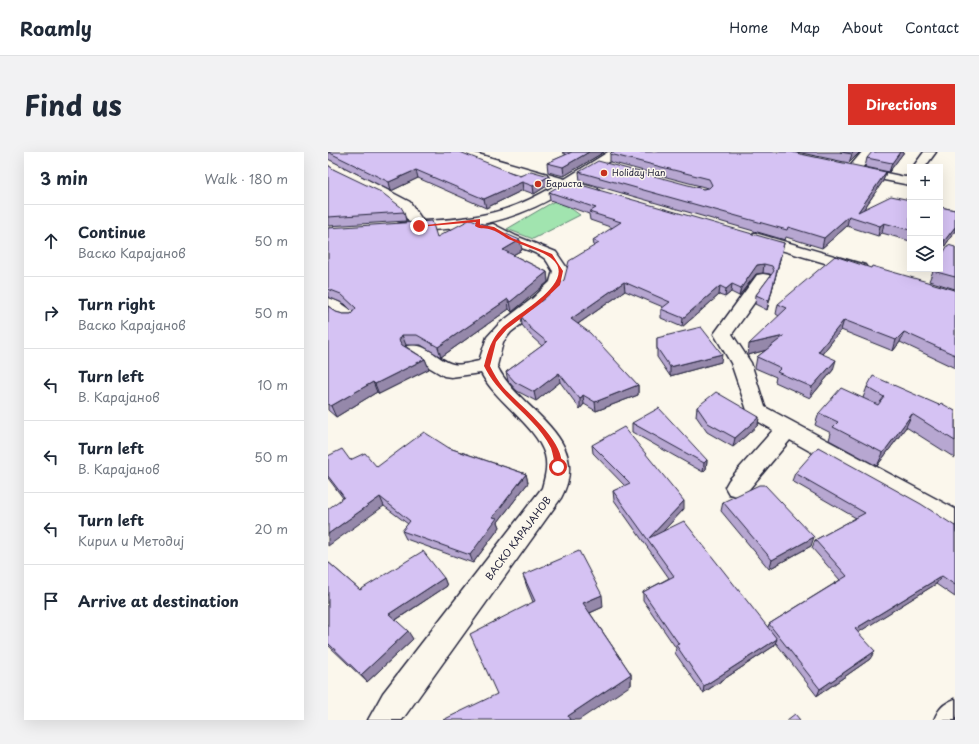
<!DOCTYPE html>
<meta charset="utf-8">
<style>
:root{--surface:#fff;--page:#f2f2f3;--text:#1f2937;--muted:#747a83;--line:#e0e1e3;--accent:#d93025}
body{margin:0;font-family:"Playpen Sans",sans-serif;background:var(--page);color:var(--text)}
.controls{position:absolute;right:12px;top:12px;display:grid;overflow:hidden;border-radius:0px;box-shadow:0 4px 16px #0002}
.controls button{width:36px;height:36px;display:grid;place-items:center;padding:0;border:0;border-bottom:1px solid var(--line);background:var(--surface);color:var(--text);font:20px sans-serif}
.stop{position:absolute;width:12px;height:12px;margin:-9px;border:3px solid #d93025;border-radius:50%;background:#fff}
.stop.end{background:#d93025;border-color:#fff;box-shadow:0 1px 4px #0008}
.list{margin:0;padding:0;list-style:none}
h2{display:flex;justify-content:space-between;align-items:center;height:52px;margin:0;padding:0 16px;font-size:17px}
h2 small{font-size:13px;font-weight:400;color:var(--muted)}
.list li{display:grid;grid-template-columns:26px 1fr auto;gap:12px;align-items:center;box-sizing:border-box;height:72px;padding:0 16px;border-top:1px solid var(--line)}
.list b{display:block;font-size:15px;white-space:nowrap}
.list p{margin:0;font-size:13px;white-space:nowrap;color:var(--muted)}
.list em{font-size:13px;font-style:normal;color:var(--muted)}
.icon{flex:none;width:22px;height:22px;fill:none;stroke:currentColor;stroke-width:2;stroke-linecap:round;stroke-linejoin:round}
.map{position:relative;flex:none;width:627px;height:568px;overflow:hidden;border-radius:0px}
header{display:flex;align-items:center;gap:24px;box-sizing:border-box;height:56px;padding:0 20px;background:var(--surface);border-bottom:1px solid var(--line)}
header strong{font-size:19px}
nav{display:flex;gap:22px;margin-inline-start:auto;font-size:14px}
.intro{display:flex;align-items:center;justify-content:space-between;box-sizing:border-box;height:96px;padding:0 24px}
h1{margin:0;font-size:28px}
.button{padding:10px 18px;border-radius:0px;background:var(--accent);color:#fff;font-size:14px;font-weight:700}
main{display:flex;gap:24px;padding:0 24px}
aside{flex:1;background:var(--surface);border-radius:0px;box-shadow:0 4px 16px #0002}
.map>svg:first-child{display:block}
.green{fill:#a1e4af;stroke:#628375}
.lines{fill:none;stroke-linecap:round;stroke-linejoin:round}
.minor-casing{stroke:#22223b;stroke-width:3}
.minor{fill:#fbf7ec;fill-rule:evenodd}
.wall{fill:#b7a7d1;stroke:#22223b}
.shaded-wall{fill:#9588aa;stroke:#22223b}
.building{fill:#d5c2f3;stroke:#22223b}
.route{fill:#d93025}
.poi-dot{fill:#c8321e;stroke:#fbf7ec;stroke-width:1.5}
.labels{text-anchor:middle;stroke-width:3;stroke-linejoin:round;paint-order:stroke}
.far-poi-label{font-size:9px;fill:#22223b;stroke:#fbf7ec;text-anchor:start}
.street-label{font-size:10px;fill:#22223b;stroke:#fbf7ec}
</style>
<header>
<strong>Roamly</strong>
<nav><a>Home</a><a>Map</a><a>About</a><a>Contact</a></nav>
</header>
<div class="intro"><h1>Find us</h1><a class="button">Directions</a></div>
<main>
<aside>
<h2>3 min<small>Walk · 180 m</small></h2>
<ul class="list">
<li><svg class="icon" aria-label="ahead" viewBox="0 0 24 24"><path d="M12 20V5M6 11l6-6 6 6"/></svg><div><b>Continue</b><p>Вaско Карајанов</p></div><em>50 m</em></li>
<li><svg class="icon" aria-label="right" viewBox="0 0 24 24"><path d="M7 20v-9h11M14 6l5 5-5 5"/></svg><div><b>Turn right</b><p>Вaско Карајанов</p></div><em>50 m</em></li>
<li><svg class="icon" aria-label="left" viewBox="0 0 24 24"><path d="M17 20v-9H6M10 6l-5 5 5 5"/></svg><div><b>Turn left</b><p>В. Карајанов</p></div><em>10 m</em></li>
<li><svg class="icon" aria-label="left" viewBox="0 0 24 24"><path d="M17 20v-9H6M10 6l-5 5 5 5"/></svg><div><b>Turn left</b><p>В. Карајанов</p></div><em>50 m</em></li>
<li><svg class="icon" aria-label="left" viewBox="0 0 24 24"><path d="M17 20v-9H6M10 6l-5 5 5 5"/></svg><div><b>Turn left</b><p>Кирил и Методиј</p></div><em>20 m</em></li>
<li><svg class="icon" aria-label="arrive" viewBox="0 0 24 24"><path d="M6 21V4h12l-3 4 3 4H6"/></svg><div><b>Arrive at destination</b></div></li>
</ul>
</aside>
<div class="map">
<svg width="627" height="568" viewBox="0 0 627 568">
<rect width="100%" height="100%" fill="#fbf7ec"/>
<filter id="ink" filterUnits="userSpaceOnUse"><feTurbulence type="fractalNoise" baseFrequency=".025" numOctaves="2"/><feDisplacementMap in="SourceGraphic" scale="8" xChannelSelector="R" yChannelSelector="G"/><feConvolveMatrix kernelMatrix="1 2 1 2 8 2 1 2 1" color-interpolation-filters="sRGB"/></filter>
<g filter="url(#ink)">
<!-- green -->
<path class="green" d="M230 47 252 63 205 87 179 77Z"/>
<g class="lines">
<defs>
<g id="minor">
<path d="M124 0H143L237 27 280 0H294L250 31 269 36 271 39 269 42 264 43 241 36C196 65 156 75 104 78 93 78 80 81 70 78L68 75 70 72 81 70 72 56 9 24 0 17V7L82 50 95 69C149 67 182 61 228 33L126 3Z"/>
<path d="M534 0H547L534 16 577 25 582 24V33L520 21 519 18Z"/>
<path d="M596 0H608L597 15H585Z"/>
<path d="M165 72 188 84 228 100 241 119 236 136 217 154 183 180 175 190 169 214C190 259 266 284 233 346L74 568H40L55 541 214 336C217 325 220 314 217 303 208 273 168 250 153 221L123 225 116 224 79 202 76 198 79 194C98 189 109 208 125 212 132 214 144 210 151 209L159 185 171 172 205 146 222 130 225 119C222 115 220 109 216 106 200 94 170 94 158 76L160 73Z"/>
<path d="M427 81 537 113 539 116 537 119 531 121 422 89 419 86 422 83Z"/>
<path d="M435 122 441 123 443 127 404 182 423 211 437 255 627 357V379L618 376 462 288 417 342 409 344 401 342 397 335 401 328 445 278 421 264 403 211 386 182 429 123Z"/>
<path d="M0 146C10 148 24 157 30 166L27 170C16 173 9 166 0 159Z"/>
<path d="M627 547V568H606C611 556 615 552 627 547Z"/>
</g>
</defs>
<!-- minor casing -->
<use href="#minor" class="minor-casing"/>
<!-- minor -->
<use href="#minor" class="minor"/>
</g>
<!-- wall -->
<g class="wall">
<path d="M0 0 192 24 222 32 206 42 195 38 158 56 90 26 63 39 0 7Z"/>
<path d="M234 0H276L236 24 220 20 219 11 238 3Z"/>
<path d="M469 0H532L521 11Z"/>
<path d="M576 0 561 20 537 15 539 6Z"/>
<path d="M282 2 558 20 555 29 536 57 582 48V89L554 81 550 84 519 74 494 96 458 85 457 88 252 29 251 20 375 37 380 36 282 10Z"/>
<path d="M0 13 5 17 76 60 78 69 0 74Z"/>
<path d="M221 40 456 91 454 99 439 158 427 152 428 143 443 123 442 122 435 121 428 122 411 144 403 140 397 145 391 143 354 175 333 166V157L335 155 297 139 250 172 310 233V243L268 259 256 252 252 257 232 230 208 249 189 239 180 229 178 220 214 194 204 185 194 173 193 164 217 146 236 128 266 94 265 88 285 76 262 68 261 62 222 48Z"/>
<path d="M612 55 627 58V79L614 98H612Z"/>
<path d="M0 76 109 85 194 98 185 103 219 120 220 130 184 160 181 157 113 205 93 193H78L77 194 97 207 101 217 51 242 49 240 8 265 0 258V154L8 160 15 162H23L25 160 17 152 0 145Z"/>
<path d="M627 95V137L601 129 605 119Z"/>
<path d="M543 116 627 138V216L572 190 565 199 513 178 494 202 505 218 482 246 447 230 448 225 427 216 429 205 438 198 420 203 451 164 448 162 450 152Z"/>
<path d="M329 186 393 210 342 224 329 205Z"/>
<path d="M539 235 611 253 627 259V306L578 275 549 314 501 288 503 281 487 273 491 261 535 246Z"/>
<path d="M369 255 431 265 430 273 405 295 379 280 368 264Z"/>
<path d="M304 271 379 308 378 317 375 320 304 280Z"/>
<path d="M264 293 356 357 335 379 440 475 441 472 512 428 484 396 487 388 528 366 464 329 467 321 627 374V445L608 432 530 480 542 507 489 544 448 491 446 494 375 541 347 501 348 496 315 448V440L341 426 286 348 285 339 297 334 265 301Z"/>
<path d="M121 296 198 322 200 331 170 370 172 375 145 411 78 387 74 379 80 372 56 354 15 346 0 326V304L22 308 49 315Z"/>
<path d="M395 350 483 394 441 417 393 359Z"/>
<path d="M0 410 32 438 116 426 119 434 68 468 85 487 39 530 0 493Z"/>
<path d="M195 423 275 455 262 461 303 522V533L169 542 205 450 199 435Z"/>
</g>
<!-- shaded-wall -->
<g class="shaded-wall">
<path d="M261 0H276L236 24 235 15Z"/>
<path d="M526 0H532L521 11 524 2Z"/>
<path d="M572 0H576L561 20 564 11Z"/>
<path d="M88 18 90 26 63 39 61 30Z"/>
<path d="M558 20 555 29 529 67 530 60Z"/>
<path d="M221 24 222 32 206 42 205 34Z"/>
<path d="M194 30 195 38 158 56 156 47Z"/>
<path d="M521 64 519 74 494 96 496 86Z"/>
<path d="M556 71 554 81 550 84 552 74Z"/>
<path d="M627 75V79L614 98 617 88Z"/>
<path d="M192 88 194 98 177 107 175 98Z"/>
<path d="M456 91 454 99 439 158 441 149Z"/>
<path d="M436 112 435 121 428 122 411 144 413 136 429 113Z"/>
<path d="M219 120 220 130 184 160 182 150Z"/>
<path d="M296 130 297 139 244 176 243 167Z"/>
<path d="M404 132 403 140 397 145 398 137Z"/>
<path d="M392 134 391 143 354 175 355 166Z"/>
<path d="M180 147 181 157 113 205 110 195Z"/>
<path d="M516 168 513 178 487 211 490 200Z"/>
<path d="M576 180 572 190 565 199 568 188Z"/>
<path d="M74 183 78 193 74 198 71 188Z"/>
<path d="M456 184 454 194 420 203 421 192Z"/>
<path d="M394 202 393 210 342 224V215Z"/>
<path d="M97 207 101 217 51 242 47 232Z"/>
<path d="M508 208 505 218 482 246 484 235Z"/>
<path d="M231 221 232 230 208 249 206 240Z"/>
<path d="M45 230 49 240 8 265 3 254Z"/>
<path d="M310 233V243L268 259 267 250Z"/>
<path d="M255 243 256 252 252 257V247Z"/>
<path d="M584 262 578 275 549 314 555 301Z"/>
<path d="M431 265 430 273 405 295 407 286Z"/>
<path d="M379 308 378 317 375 320 376 311Z"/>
<path d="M198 322 200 331 170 370 172 375 145 411 142 403 165 365Z"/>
<path d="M52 345 56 354 0 394V382Z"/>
<path d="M356 349V357L323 392 321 386Z"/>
<path d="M486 385 483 394 441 417 444 408Z"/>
<path d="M614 424 608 432 523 485 527 477Z"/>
<path d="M116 426 119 434 66 469 61 462Z"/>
<path d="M274 443 275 455 257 463 255 451Z"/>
<path d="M80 479 85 487 39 530 33 523Z"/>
<path d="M449 487 446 494 375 541 376 534Z"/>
<path d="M547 499 542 507 489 544 492 537Z"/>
<path d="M303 522V533L251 568H241L240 564Z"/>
</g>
<!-- building -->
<g class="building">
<path d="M0 0H132L192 24 203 19 221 24 205 34 194 30 156 47 88 18 61 30Z"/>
<path d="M244 0H261L235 15 219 11Z"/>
<path d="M284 0H463L558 20 530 60 563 44 582 48V78L556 71 552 74 521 64 496 86 460 75 459 78 251 20 270 9 375 37 381 36 384 33 381 27 282 2Z"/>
<path d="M512 0H526L524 2Z"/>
<path d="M544 0H572L564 11 539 6Z"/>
<path d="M0 13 5 17 53 40 73 55 76 60 0 65Z"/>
<path d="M239 29 456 91 441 149 428 143 446 119 444 114 436 112 429 113 413 136 404 132 398 137 392 134 355 166 333 157 342 150 296 130 243 167 262 181 310 233 267 250 255 243 252 247 231 221 206 240 187 230 178 220 219 190 202 176 193 164 217 146 236 128 241 109 271 91 265 88 293 70 261 60 268 56 221 40Z"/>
<path d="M612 55 627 58V75L617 88 612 87Z"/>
<path d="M143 67 192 88 175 98 219 120 182 150 180 147 110 195 89 183H74L71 188 74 193 97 207 47 232 45 230 3 254 0 252V154L8 160 15 162H23L28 156 13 142 0 137V76L104 69 109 85Z"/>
<path d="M620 93 627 95V125L605 119 606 117H612V107Z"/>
<path d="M507 104 543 116 544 114 627 138V203L576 180 568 188 516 168 490 200 508 208 484 235 449 220 453 216 429 205 456 184 421 192 459 156 450 152Z"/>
<path d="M373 175 394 202 342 215 329 196V186Z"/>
<path d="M545 224 611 253 613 251 627 259V289L584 262 555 301 505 275 510 270 491 261 513 236 550 253 556 245 539 235Z"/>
<path d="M388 240 431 265 407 286 380 271 369 255Z"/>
<path d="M331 256 379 308 376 311 304 271Z"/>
<path d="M296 275 356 349 321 386 356 369 449 487 376 534 348 493 351 492 315 440 346 424 285 339 302 331 264 293Z"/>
<path d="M96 280 121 296 198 322 165 365 169 366 142 403 74 379 82 369 52 345 0 382V357L16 345 0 324V304L14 297 22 308 37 301 49 315Z"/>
<path d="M490 295 593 352 627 374V433L614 424 527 477 547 499 492 537 441 472 519 424 487 388 537 361 467 321Z"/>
<path d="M431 333H437L486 385 444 408 395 350Z"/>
<path d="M95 399 116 426 61 462 80 479 33 523 0 491V410L32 438Z"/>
<path d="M251 399 274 443 255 451 303 522 240 564 242 568H115L169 542 142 482 207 449 195 423Z"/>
<path d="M467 562 472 568H459Z"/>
</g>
</g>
<!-- route -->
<path class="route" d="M152 67V73L166 75 184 86 224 102 235 119 232 133 213 151 179 177 168 190 162 214C166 222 170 229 175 235 191 253 240 290 233 316L230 317 227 315C226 309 225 302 223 296 207 264 172 247 156 214 160 199 163 187 174 176 187 162 257 127 220 104 209 97 195 94 183 88 177 86 171 80 164 78 158 75 153 78 147 74L148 70 91 75 89 74Z"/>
<!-- markers -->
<g class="poi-dot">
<circle cx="276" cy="21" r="4"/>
<circle cx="210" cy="32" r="4"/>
</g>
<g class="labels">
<!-- far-poi labels -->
<g class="far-poi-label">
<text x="284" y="24">Holiday Han</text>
<text x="218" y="35">Бариста</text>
</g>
<!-- street labels -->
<g class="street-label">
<text transform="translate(190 386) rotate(-53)" y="4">ВAСКО КАРАЈАНОВ</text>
</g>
</g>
</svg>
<div class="controls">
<button>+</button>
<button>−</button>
<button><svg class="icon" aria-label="layers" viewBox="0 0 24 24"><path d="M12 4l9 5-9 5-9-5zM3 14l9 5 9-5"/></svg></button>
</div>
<div class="stop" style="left:230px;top:315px"></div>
<div class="stop end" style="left:91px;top:74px"></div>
</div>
</main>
